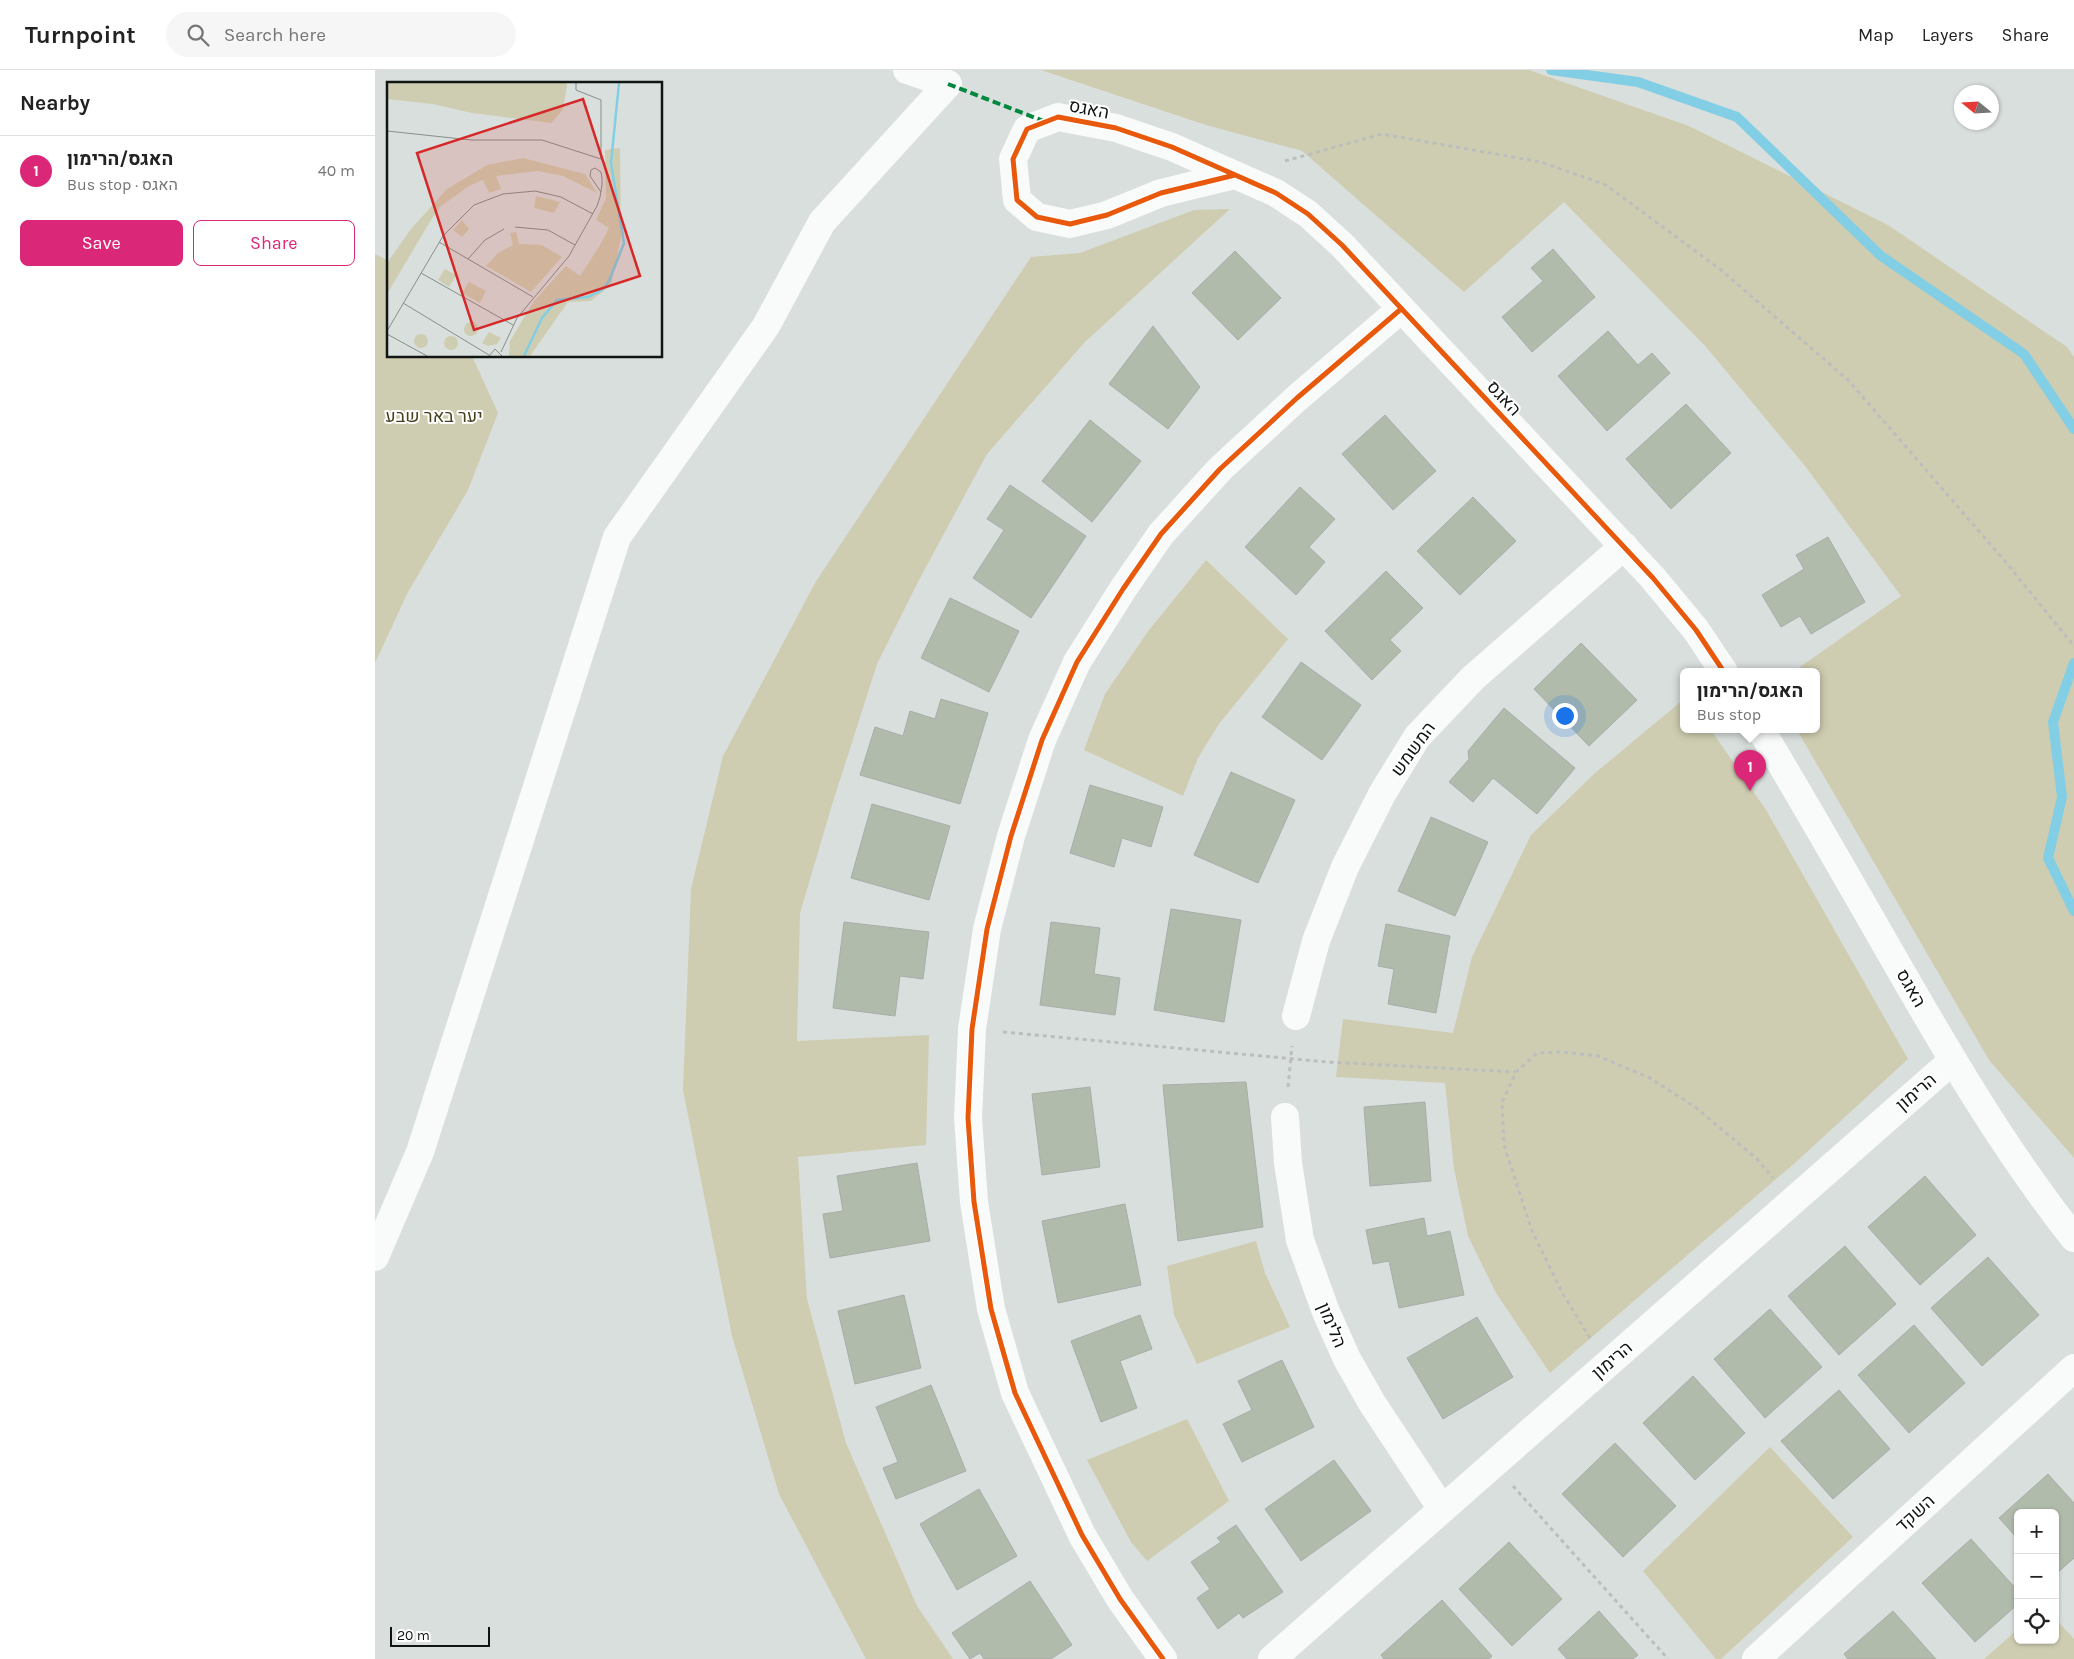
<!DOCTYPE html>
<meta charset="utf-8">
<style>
:root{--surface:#fff;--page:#f6f6f6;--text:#222;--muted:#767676;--line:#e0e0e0;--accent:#db2777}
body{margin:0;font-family:Karla,Heebo,sans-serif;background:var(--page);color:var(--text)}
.controls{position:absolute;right:15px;bottom:15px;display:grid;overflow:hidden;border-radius:8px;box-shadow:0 1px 4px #0004}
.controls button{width:45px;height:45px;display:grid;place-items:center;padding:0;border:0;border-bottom:1px solid var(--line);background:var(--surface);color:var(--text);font:25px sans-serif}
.compass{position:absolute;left:1579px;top:15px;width:45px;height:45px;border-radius:50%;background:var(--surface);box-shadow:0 1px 4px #0004;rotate:288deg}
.scale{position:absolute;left:15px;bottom:12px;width:100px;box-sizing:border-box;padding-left:5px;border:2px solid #101412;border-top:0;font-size:14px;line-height:18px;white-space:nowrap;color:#101412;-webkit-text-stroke:4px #fff;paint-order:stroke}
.you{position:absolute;left:1189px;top:645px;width:18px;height:18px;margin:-12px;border:4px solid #fff;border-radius:50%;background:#1a73e8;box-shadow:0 0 0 8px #1a73e833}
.badge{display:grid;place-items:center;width:32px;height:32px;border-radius:50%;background:var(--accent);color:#fff;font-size:16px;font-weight:700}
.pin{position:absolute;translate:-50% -41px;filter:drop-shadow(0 1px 2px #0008)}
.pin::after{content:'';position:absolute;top:26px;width:18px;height:15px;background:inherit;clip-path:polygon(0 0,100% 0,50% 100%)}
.popup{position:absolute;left:1305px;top:598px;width:140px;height:65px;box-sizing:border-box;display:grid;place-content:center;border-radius:8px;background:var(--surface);filter:drop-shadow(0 1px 4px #0005);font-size:16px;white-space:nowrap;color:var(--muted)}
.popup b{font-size:19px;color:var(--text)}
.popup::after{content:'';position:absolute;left:50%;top:100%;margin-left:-10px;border:10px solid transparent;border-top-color:var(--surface)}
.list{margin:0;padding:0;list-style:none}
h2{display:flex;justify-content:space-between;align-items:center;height:65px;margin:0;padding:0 20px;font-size:21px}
h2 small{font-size:16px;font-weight:400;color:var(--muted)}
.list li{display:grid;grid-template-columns:32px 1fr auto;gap:15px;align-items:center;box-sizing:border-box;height:70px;padding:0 20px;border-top:1px solid var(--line)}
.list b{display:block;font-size:19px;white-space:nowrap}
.list p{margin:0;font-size:16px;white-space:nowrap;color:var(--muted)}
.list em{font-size:16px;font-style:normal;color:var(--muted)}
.actions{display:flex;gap:10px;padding:15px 20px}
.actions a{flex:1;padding:11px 0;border:1px solid var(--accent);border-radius:8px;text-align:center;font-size:18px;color:var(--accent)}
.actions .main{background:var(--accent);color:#fff}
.icon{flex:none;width:28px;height:28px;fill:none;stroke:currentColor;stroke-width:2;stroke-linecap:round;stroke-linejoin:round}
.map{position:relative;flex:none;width:1699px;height:1589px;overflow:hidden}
header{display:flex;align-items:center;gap:30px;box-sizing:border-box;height:70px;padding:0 25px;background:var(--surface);border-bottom:1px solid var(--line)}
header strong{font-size:24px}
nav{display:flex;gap:28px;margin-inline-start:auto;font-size:18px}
.search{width:350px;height:45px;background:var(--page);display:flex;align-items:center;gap:12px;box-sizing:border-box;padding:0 18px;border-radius:28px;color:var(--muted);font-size:19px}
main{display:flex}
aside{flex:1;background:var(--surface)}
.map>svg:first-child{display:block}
.green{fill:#cfcdb1}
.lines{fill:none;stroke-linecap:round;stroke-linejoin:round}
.stream{stroke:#82cee4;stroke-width:10}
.building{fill:#b0bbac;stroke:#a9adaa}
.path{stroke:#bcbebd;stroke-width:3;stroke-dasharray:4 4;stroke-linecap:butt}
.minor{stroke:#f9fafa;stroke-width:28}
.quiet{stroke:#00873e;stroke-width:4;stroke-dasharray:8 4;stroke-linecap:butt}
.cycleway-casing{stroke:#fff;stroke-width:8}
.cycleway{stroke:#e8590c;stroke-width:5}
.labels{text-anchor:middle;stroke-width:4;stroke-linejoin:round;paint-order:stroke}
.street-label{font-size:18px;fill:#101412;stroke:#fff}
.park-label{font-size:18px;fill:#47421d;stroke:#fff}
.inset-river{fill:none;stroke:#82cee4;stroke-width:2.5}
.inset-road{fill:none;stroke:#898e8b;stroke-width:1}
.view{fill:#d62828;fill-opacity:0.15;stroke:#d62828;stroke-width:2.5}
.inset-edge{fill:none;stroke:#101412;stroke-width:2.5}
</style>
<header>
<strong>Turnpoint</strong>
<div class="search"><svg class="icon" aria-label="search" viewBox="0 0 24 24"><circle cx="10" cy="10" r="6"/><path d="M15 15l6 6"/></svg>Search here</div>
<nav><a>Map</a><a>Layers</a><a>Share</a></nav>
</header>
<main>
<aside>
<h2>Nearby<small></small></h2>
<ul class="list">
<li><span class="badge">1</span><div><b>האגס/הרימון</b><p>Bus stop · האגס</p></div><em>40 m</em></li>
</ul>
<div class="actions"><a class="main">Save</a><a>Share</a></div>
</aside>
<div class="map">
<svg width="1699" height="1589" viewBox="0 0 1699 1589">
<rect width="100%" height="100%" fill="#d9dfdc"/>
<!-- green -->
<g class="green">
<path d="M666 0H1154L1314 56 1513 155 1692 277 1699 287V1088L1614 990 1422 660H1441V602H1418L1526 526 1430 396 1332 278 1189 132 1089 222 927 81 831 55Z"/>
<path d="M855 139 710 272 612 384 544 510 502 594 457 735 425 843 422 971 554 965 551 1075 423 1087 432 1229 471 1373 542 1536 578 1589H491L404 1424 357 1266 308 1020 316 819 348 686 440 513 656 187 705 183 819 140Z"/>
<path d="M0 184 14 191V286H97L123 343 93 420 33 522 0 593Z"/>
<path d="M831 490 913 569 844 654 823 688 808 726 709 680 730 624 774 560Z"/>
<path d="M1309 629V660H1336L1391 740 1533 989 1421 1092 1175 1303 1121 1223 1093 1166 1079 1099 1070 1013 961 1007 968 949 1078 963 1097 887 1156 765 1219 704Z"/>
<path d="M881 1171 890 1203 915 1257 822 1294 799 1245 792 1196Z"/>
<path d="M812 1349 854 1431 772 1491 756 1472 712 1390Z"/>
<path d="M1395 1377 1478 1467 1346 1589H1341L1268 1501Z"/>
<path d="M1680 1548 1699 1569V1589H1609L1643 1559V1570H1680Z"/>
</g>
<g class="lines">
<!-- stream -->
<g class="stream">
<path d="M1176 0 1263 12 1362 47 1506 186 1649 284 1699 359"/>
<path d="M1699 593 1678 652 1687 727 1673 788 1699 841"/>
</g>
</g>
<!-- building -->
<g class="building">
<path d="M1178 179 1220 227 1157 282 1127 247 1168 211 1156 198Z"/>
<path d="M860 181 906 228 863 270 817 223Z"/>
<path d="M778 256 825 317 793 359 734 314Z"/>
<path d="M1233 261 1263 295 1277 283 1295 303 1232 361 1183 306Z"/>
<path d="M1311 334 1356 383 1296 439 1251 389Z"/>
<path d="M1010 345 1061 401 1018 440 967 384Z"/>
<path d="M715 350 766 391 717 452 667 411Z"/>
<path d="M635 415 711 466 656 548 598 508 629 460 612 449Z"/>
<path d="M925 417 960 449 934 477 950 492 921 525 870 477Z"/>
<path d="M1098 427 1141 471 1085 525 1042 481Z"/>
<path d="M1453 467 1490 532 1436 564 1425 546 1406 557 1387 525 1429 499 1421 485Z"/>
<path d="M1011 501 1048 538 1015 570 1026 581 997 610 950 561Z"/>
<path d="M575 528 644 561 614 622 546 588Z"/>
<path d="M1206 573 1262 630 1214 676 1159 619Z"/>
<path d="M926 592 986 635 947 690 887 647Z"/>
<path d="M566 629 613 643 585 734 485 705 500 657 528 666 535 641 560 649Z"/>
<path d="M1129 638 1200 698 1162 744 1118 708 1098 732 1074 712 1094 689 1093 681Z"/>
<path d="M856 702 920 730 883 813 819 785Z"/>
<path d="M715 715 788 737 776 777 747 768 739 797 695 783Z"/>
<path d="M497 734 575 756 554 830 476 808Z"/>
<path d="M1056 747 1113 772 1080 846 1023 821Z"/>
<path d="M796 839 866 850 849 952 779 940Z"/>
<path d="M469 852 554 862 548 909 525 906 520 946 458 938Z"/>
<path d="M676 852 725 858 719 904 745 908 740 945 665 935Z"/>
<path d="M1011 854 1075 866 1061 943 1013 934 1019 899 1003 896Z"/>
<path d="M871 1012 888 1157 803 1171 788 1015Z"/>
<path d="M715 1017 725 1097 667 1105 657 1024Z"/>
<path d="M1050 1032 1056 1111 995 1116 989 1037Z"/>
<path d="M542 1093 555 1171 455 1188 448 1144 468 1141 462 1106Z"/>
<path d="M1550 1106 1601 1165 1545 1215 1493 1157Z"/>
<path d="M750 1134 766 1215 683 1233 667 1151Z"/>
<path d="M1049 1148 1052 1166 1075 1161 1089 1225 1024 1238 1014 1191 998 1194 991 1160Z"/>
<path d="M1470 1176 1521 1234 1464 1285 1413 1226Z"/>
<path d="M1613 1187 1664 1245 1607 1296 1556 1238Z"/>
<path d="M529 1225 546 1298 480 1314 463 1241Z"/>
<path d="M1395 1239 1447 1297 1390 1348 1339 1289Z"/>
<path d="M765 1245 777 1279 745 1291 762 1338 726 1352 696 1271Z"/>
<path d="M1102 1247 1138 1307 1068 1349 1032 1288Z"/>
<path d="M1539 1255 1590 1313 1534 1363 1483 1305Z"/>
<path d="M907 1290 939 1357 867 1392 848 1354 877 1340 863 1311Z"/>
<path d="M1318 1306 1370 1363 1320 1410 1268 1353Z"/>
<path d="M556 1315 591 1401 521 1429 508 1398 523 1392 501 1337Z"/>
<path d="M1464 1320 1515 1379 1458 1429 1406 1371Z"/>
<path d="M1240 1373 1301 1436 1248 1487 1187 1424Z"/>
<path d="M959 1390 996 1441 926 1491 890 1439Z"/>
<path d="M1673 1404 1699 1433V1488L1680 1505V1443H1643V1469L1624 1448Z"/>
<path d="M604 1419 642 1486 582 1520 545 1454Z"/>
<path d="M861 1455 908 1522 868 1548 864 1543 843 1559 822 1528 835 1519 816 1492 846 1472 842 1468Z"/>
<path d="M1596 1469 1643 1521V1534L1600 1572 1547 1513Z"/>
<path d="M1134 1472 1187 1529 1137 1576 1084 1519Z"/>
<path d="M655 1511 697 1575 676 1589H609L605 1583 595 1589 577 1563Z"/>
<path d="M1067 1530 1117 1586 1114 1589H1009L1006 1585Z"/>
<path d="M1224 1541 1263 1585 1258 1589H1192L1183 1579Z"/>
<path d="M1518 1541 1561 1589H1473L1469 1584Z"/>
</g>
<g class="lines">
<!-- path -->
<g class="path">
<path d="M910 91 1007 64 1166 92 1231 115 1346 200 1473 310 1629 490 1699 576"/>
<path d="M628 962 952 992 1141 1002"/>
<path d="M913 1017 917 976"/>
<path d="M1215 1268 1188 1224 1157 1161 1129 1075 1127 1032 1141 1002 1162 983 1188 982 1223 986 1275 1008 1320 1037 1382 1089 1398 1108"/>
<path d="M1138 1416 1293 1589"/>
</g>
<!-- minor -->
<g class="minor">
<path d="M860 105 786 123 732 145 695 154 662 147 642 130 638 89 652 59 683 47 741 58 797 77 901 123 933 144 967 175 1278 508 1321 560 1349 602"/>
<path d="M1386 660C1431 735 1475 812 1519 889 1574 985 1630 1081 1699 1168"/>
<path d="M921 946 941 871 970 797 1007 724 1042 667 1098 608 1249 476"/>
<path d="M910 1047 913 1093 925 1170 951 1242 972 1289 997 1333 1067 1439"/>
<path d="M0 1187 45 1082 242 467 391 256 447 152 573 14 532 0"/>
<path d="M788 1589 745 1529 707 1465 640 1323 616 1239 599 1132 593 1048 597 959 612 859 636 766 667 670 702 592 748 519 786 464 845 399 922 328 1026 239"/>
<path d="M897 1589 1577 991"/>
<path d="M1381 1589 1699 1298"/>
</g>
<!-- quiet -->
<path class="quiet" d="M573 14 671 52"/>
<defs>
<g id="cycleway">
<path d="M860 105 786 123 732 145 695 154 662 147 642 130 638 89 652 59 683 47 741 58 797 77 901 123 933 144 967 175 1278 508 1321 560 1349 602"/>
<path d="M788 1589 745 1529 707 1465 640 1323 616 1239 599 1132 593 1048 597 959 612 859 636 766 667 670 702 592 748 519 786 464 845 399 922 328 1026 239"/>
</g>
</defs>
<!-- cycleway casing -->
<use href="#cycleway" class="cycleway-casing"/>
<!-- cycleway -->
<use href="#cycleway" class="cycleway"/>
</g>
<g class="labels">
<!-- street labels -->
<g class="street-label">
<text transform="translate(714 39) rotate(11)" y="6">האגס</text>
<text transform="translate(1129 328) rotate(47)" y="6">האגס</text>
<text transform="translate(1038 679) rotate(-54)" y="6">המשמש</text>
<text transform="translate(1536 918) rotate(60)" y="6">האגס</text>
<text transform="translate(1541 1022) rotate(-41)" y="6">הרימון</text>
<text transform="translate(957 1255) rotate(67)" y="6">הלימון</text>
<text transform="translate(1237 1290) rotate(-41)" y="6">הרימון</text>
<text transform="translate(1540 1443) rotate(-42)" y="6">השקד</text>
</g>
<!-- park labels -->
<g class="park-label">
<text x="59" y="352">יער באר שבע</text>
</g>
</g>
<!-- overview -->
<g transform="translate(12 12)">
<rect width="275" height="275" fill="#d9dfdc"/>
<path d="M0 1H179L180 3 176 28 164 41 85 31 46 22 0 17ZM233 66 234 156 224 203 204 219 181 220 143 274H122L123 259 147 219 179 184 193 194 212 165 222 146 209 138 219 116 218 68ZM136 76 198 92 210 111 176 94 151 89 109 94 114 107 102 111 96 98 82 104 53 125 44 138 0 212V181L24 147 60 107 100 83ZM149 114 173 120 167 131 147 126ZM75 138 82 147 75 155 66 148ZM129 150 132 162 155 163 175 175 144 210 99 184 111 171 126 163 123 151ZM58 187 69 193 62 205 51 198ZM82 200 99 209 93 221 75 211ZM77 247a7 7 0 1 1 14 0a7 7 0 1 1-14 0ZM102 250 114 256 110 262 101 264 95 261ZM27 259a7 7 0 1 1 14 0a7 7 0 1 1-14 0ZM57 261a7 7 0 1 1 14 0a7 7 0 1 1-14 0Z" fill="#cfcdb1"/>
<path class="inset-river" d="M137 274 155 236 170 218 201 215 215 208 222 199 237 161 224 81 232 1"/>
<path class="inset-road" d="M0 49 84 58H155L214 77V18L189 8V1M128 145 161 148 188 163M52 160 146 215M81 177 98 158 117 147M34 191 126 243M16 221 102 273M0 249 56 154 87 123 116 112 148 109 174 115 206 132M0 252 40 274M114 270 130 236 182 174 210 124 213 115 215 103V96L214 90 208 86 204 88 203 94 214 110M102 274 108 267 115 274"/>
<path class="view" d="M196 17 253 194 87 248 30 71Z"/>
<rect width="275" height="275" class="inset-edge"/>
</g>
</svg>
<div class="controls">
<button>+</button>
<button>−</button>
<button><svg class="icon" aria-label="locate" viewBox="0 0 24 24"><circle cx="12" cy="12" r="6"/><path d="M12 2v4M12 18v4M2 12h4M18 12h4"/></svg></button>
</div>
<svg class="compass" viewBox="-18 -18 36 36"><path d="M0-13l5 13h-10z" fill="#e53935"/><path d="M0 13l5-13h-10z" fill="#767676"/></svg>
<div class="scale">20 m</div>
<div class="you"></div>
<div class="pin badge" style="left:1375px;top:721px">1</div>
<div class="popup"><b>האגס/הרימון</b>Bus stop</div>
</div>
</main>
